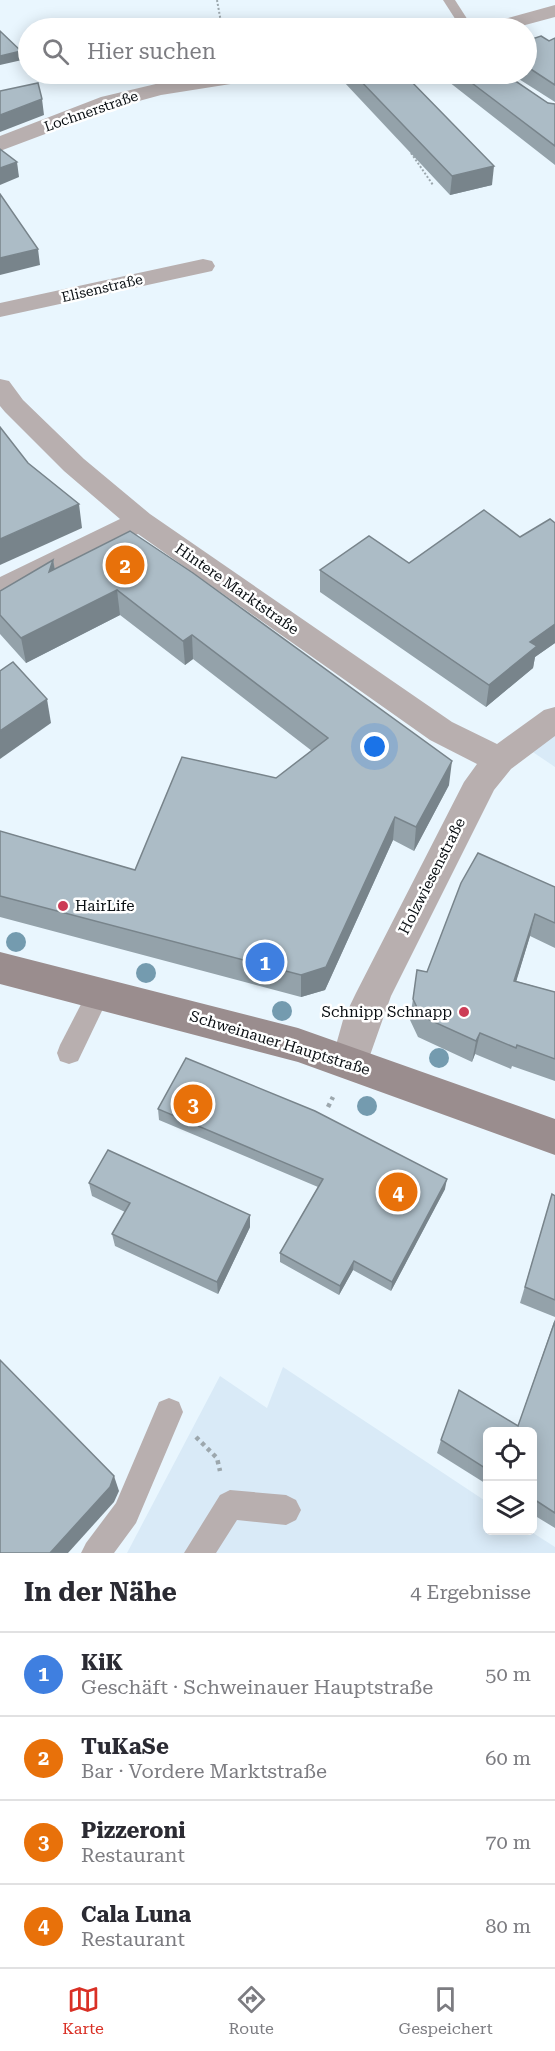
<!DOCTYPE html>
<html lang="de">
<meta charset="utf-8">
<style>
:root{--surface:#fff;--page:#f7f7f7;--text:#2b2b33;--muted:#7c7c81;--line:#e1e1e2;--accent:#d93025}
body{margin:0;font-family:"Roboto Serif",serif;background:var(--page);color:var(--text)}
.controls{position:absolute;right:18px;bottom:18px;display:grid;overflow:hidden;border-radius:9px;box-shadow:0 3px 15px #0003}
.controls button{width:54px;height:54px;display:grid;place-items:center;padding:0;border:0;border-bottom:2px solid var(--line);background:var(--surface);color:var(--text);font:30px sans-serif}
.you{position:absolute;left:375px;top:747px;width:21px;height:21px;margin:-15px;border:4px solid #fff;border-radius:50%;background:#1a73e8;box-shadow:0 0 0 9px #1a73e833}
.badge{display:grid;place-items:center;width:39px;height:39px;border-radius:50%;background:var(--accent);color:#fff;font-size:20px;font-weight:700}
.pin{position:absolute;translate:-50% -50%;border:3px solid #fff;box-shadow:0 2px 6px #0006}
.list{margin:0;padding:0;list-style:none}
h2{display:flex;justify-content:space-between;align-items:center;height:78px;margin:0;padding:0 24px;font-size:26px}
h2 small{font-size:20px;font-weight:400;color:var(--muted)}
.list li{display:grid;grid-template-columns:39px 1fr auto;gap:18px;align-items:center;box-sizing:border-box;height:84px;padding:0 24px;border-top:2px solid var(--line)}
.list b{display:block;font-size:22px;white-space:nowrap}
.list p{margin:0;font-size:20px;white-space:nowrap;color:var(--muted)}
.list em{font-size:20px;font-style:normal;color:var(--muted)}
.icon{flex:none;width:33px;height:33px;fill:none;stroke:currentColor;stroke-width:2;stroke-linecap:round;stroke-linejoin:round}
.map{position:relative;flex:none;width:555px;height:1553px;overflow:hidden}
.search{position:absolute;background:var(--surface);box-shadow:0 3px 15px #0003;left:18px;right:18px;top:18px;height:66px;display:flex;align-items:center;gap:15px;box-sizing:border-box;padding:0 21px;border-radius:33px;color:var(--muted);font-size:22px}
.sheet{height:414px;background:var(--surface)}
nav{display:flex;justify-content:space-around;align-items:center;box-sizing:border-box;height:84px;border-top:2px solid var(--line);background:var(--surface);font-size:16px;color:var(--muted)}
nav a{display:grid;justify-items:center;gap:3px}
nav .on{color:var(--accent)}
.map>svg:first-child{display:block}
.built{fill:#d9eaf7}
.lines{fill:none;stroke-linecap:round;stroke-linejoin:round}
.path-far1{stroke:#9ca7ad;stroke-width:2;stroke-dasharray:2 2;stroke-linecap:butt}
.path{stroke:#9ca7ad;stroke-width:4.5;stroke-dasharray:4 4;stroke-linecap:butt}
.lane{fill:#b8afaf;fill-rule:evenodd}
.street{fill:#b8afaf;fill-rule:evenodd}
.secondary{fill:#9a8d8e;fill-rule:evenodd}
.tree{fill:#749baf}
.wall{fill:#94a2aa}
.shaded-wall{fill:#78848b}
.building{fill:#acbcc6;stroke:#78848b;stroke-width:1.5}
.poi-dot{fill:#cc3c56;stroke:#fff;stroke-width:2}
.labels{text-anchor:middle;stroke-width:5;stroke-linejoin:round;paint-order:stroke}
.far-street-label{font-size:14px;fill:#090e12;stroke:#fff}
.street-label{font-size:15px;fill:#090e12;stroke:#fff}
.poi-label{font-size:15px;fill:#090e12;stroke:#fff;text-anchor:start}
</style>
<div class="map">
<svg width="555" height="1553" viewBox="0 0 555 1553">
<rect width="100%" height="100%" fill="#e9f6fe"/>
<!-- built -->
<g class="built">
<path d="M555 707V767L515 740Z"/>
<path d="M283 1367 487 1502 488 1530 530 1531 555 1547V1553H127L220 1376 267 1408Z"/>
</g>
<g class="lines">
<!-- path-far1 -->
<g class="path-far1">
<path d="M217 0 222 28"/>
<path d="M411 153 433 185"/>
</g>
<!-- path -->
<g class="path">
<path d="M328 1107 333 1097"/>
<path d="M196 1437 217 1458 220 1471"/>
</g>
<!-- lane -->
<g class="lane">
<path d="M443 0H455L473 28H461Z"/>
<path d="M99 982 107 985 111 992 78 1061 69 1064 60 1061 57 1053 60 1045 91 985Z"/>
<path d="M169 1398 179 1402 183 1412 136 1523 114 1553H81L86 1543 116 1503 159 1402Z"/>
<path d="M230 1490 286 1495 296 1500 301 1510 296 1520 286 1525 237 1520 216 1553H184L220 1495Z"/>
</g>
<!-- street -->
<g class="street">
<path d="M555 5V17L514 28H483L486 24Z"/>
<path d="M219 74H266L263 78 256 80 161 95 117 107 0 151V136L101 97 160 83Z"/>
<path d="M203 259 212 261 215 266 212 271 0 317V303Z"/>
<path d="M0 379 9 381 23 400 84 459 150 514 452 722 497 744 544 710 555 707V736L511 769 494 790 391 996 363 1075 350 1080 337 1075 331 1063 343 1020 356 993 464 782 477 764 430 740 138 534 0 600V577L120 519 64 471 5 412 0 406Z"/>
</g>
<!-- secondary -->
<path class="secondary" d="M0 952 298 1028 555 1119V1155L298 1062 0 984Z"/>
</g>
<!-- trees -->
<g class="tree">
<circle cx="16" cy="942" r="10"/>
<circle cx="146" cy="973" r="10"/>
<circle cx="282" cy="1011" r="10"/>
<circle cx="439" cy="1058" r="10"/>
<circle cx="367" cy="1106" r="10"/>
</g>
<!-- wall -->
<g class="wall">
<path d="M555 38V102L511 74H526V41H549Z"/>
<path d="M344 74H404L492 185 450 195 344 82Z"/>
<path d="M450 74H505L548 103 555 104V165L449 82Z"/>
<path d="M555 523V643L535 657 533 668 486 707 320 592V570L409 563 520 537Z"/>
<path d="M130 531 449 785 414 851 393 840 325 990 301 997 0 917V831L135 870 276 778 312 751 193 659 185 665 120 615 26 663 0 634V591L53 560 55 569Z"/>
<path d="M555 887V948L530 936 516 981 555 992V1081L512 1066 511 1069 475 1054 472 1062 418 1037 410 1020 417 970 427 972Z"/>
<path d="M158 1109 445 1189 391 1291 353 1270 339 1295 280 1262V1253L318 1187 159 1120Z"/>
<path d="M89 1183 250 1227 218 1294 115 1246 112 1234 125 1212 92 1196Z"/>
<path d="M552 1194 555 1196V1317L520 1303Z"/>
<path d="M555 1319V1528L532 1514V1431H488V1485L437 1453 441 1440 518 1426Z"/>
</g>
<!-- shaded-wall -->
<g class="shaded-wall">
<path d="M21 51 22 60 0 65V56Z"/>
<path d="M42 99 44 115 0 132V115Z"/>
<path d="M17 162 19 177 0 185V168Z"/>
<path d="M494 166 492 185 450 195 452 176Z"/>
<path d="M38 249 40 265 0 275V258Z"/>
<path d="M79 504 82 528 0 565V539Z"/>
<path d="M53 560 57 585 49 572Z"/>
<path d="M117 590 120 615 26 663 21 638Z"/>
<path d="M555 624V643L535 657 533 668 486 707 489 685 530 642Z"/>
<path d="M192 635 193 659 185 665 183 641Z"/>
<path d="M47 699 51 723 0 759V731Z"/>
<path d="M452 761 449 785 414 851 416 827Z"/>
<path d="M395 817 393 840 325 990 301 997V975Z"/>
<path d="M535 914 530 936 510 1002 514 981Z"/>
<path d="M480 1033 475 1054 472 1062 476 1041Z"/>
<path d="M447 1179 445 1189 391 1291 392 1282Z"/>
<path d="M250 1215V1227L218 1294 217 1282Z"/>
<path d="M354 1261 353 1270 339 1295 340 1286Z"/>
<path d="M114 1476 119 1491 114 1502 68 1553H50Z"/>
</g>
<!-- building -->
<g class="building">
<path d="M0 31 21 51 0 56Z"/>
<path d="M541 36 549 41 555 38V85L526 66V41Z"/>
<path d="M354 74H404L494 166 452 176Z"/>
<path d="M460 74H505L548 103 555 104V146Z"/>
<path d="M38 83 42 99 0 115V91Z"/>
<path d="M0 149 17 162 0 168Z"/>
<path d="M0 194 38 249 0 258Z"/>
<path d="M0 427 28 463 79 504 0 539Z"/>
<path d="M484 510 520 537 550 519 555 523V624L530 642 537 646 489 685 320 570 369 536 409 563Z"/>
<path d="M130 531 193 573 452 761 416 827 395 817 326 967 301 975 0 896V831L135 870 182 757 276 778 328 738 192 635 183 641 117 590 21 638 0 615V591L53 560 49 572Z"/>
<path d="M13 662 47 699 0 731V671Z"/>
<path d="M478 853 555 887V923L535 914 514 981 555 992V1059L517 1045 516 1048 480 1033 476 1041 421 1016 413 999 417 970 427 972 461 883Z"/>
<path d="M186 1058 315 1111 447 1179 392 1282 354 1261 340 1286 280 1253 323 1179 158 1109Z"/>
<path d="M108 1150 250 1215 217 1282 112 1234 130 1203 89 1183Z"/>
<path d="M552 1194 555 1196V1300L525 1287Z"/>
<path d="M555 1321V1513L532 1498V1431H488V1470L441 1440 459 1390 518 1426Z"/>
<path d="M0 1360 114 1476 110 1487 50 1553H0Z"/>
</g>
<!-- markers -->
<g class="poi-dot">
<circle cx="63" cy="906" r="6"/>
<circle cx="464" cy="1012" r="6"/>
</g>
<g class="labels">
<!-- far-street labels -->
<g class="far-street-label">
<text transform="translate(91 111) rotate(-19)" y="5">Lochnerstraße</text>
<text transform="translate(102 288) rotate(-13)" y="5">Elisenstraße</text>
</g>
<!-- street labels -->
<g class="street-label">
<text transform="translate(237 589) rotate(35)" y="5">Hintere Marktstraße</text>
<text transform="translate(432 876) rotate(-63)" y="5">Holzwiesenstraße</text>
<text transform="translate(280 1043) rotate(17)" y="5">Schweinauer Hauptstraße</text>
</g>
<!-- poi labels -->
<g class="poi-label">
<text x="75" y="911">HairLife</text>
<text x="452" y="1017" text-anchor="end">Schnipp Schnapp</text>
</g>
</g>
</svg>
<div class="controls">
<button><svg class="icon" aria-label="locate" viewBox="0 0 24 24"><circle cx="12" cy="12" r="6"/><path d="M12 2v4M12 18v4M2 12h4M18 12h4"/></svg></button>
<button><svg class="icon" aria-label="layers" viewBox="0 0 24 24"><path d="M12 4l9 5-9 5-9-5zM3 14l9 5 9-5"/></svg></button>
</div>
<div class="you"></div>
<div class="pin badge" style="left:265px;top:962px;background:#3f7fe0">1</div>
<div class="pin badge" style="left:125px;top:565px;background:#e8710a">2</div>
<div class="pin badge" style="left:193px;top:1104px;background:#e8710a">3</div>
<div class="pin badge" style="left:398px;top:1192px;background:#e8710a">4</div>
<div class="search"><svg class="icon" aria-label="search" viewBox="0 0 24 24"><circle cx="10" cy="10" r="6"/><path d="M15 15l6 6"/></svg>Hier suchen</div>
</div>
<section class="sheet">
<h2>In der Nähe<small>4 Ergebnisse</small></h2>
<ul class="list">
<li><span class="badge" style="background:#3f7fe0">1</span><div><b>KiK</b><p>Geschäft · Schweinauer Hauptstraße</p></div><em>50 m</em></li>
<li><span class="badge" style="background:#e8710a">2</span><div><b>TuKaSe</b><p>Bar · Vordere Marktstraße</p></div><em>60 m</em></li>
<li><span class="badge" style="background:#e8710a">3</span><div><b>Pizzeroni</b><p>Restaurant</p></div><em>70 m</em></li>
<li><span class="badge" style="background:#e8710a">4</span><div><b>Cala Luna</b><p>Restaurant</p></div><em>80 m</em></li>
</ul>
</section>
<nav>
<a class="on"><svg class="icon" aria-label="map" viewBox="0 0 24 24"><path d="M3 6l6-2 6 2 6-2v14l-6 2-6-2-6 2zM9 4v14M15 6v14"/></svg>Karte</a>
<a><svg class="icon" aria-label="directions" viewBox="0 0 24 24"><path d="M12 3l9 9-9 9-9-9zM9 14v-3h6M13 9l2 2-2 2"/></svg>Route</a>
<a><svg class="icon" aria-label="saved" viewBox="0 0 24 24"><path d="M7 4h10v16l-5-4-5 4z"/></svg>Gespeichert</a>
</nav>
